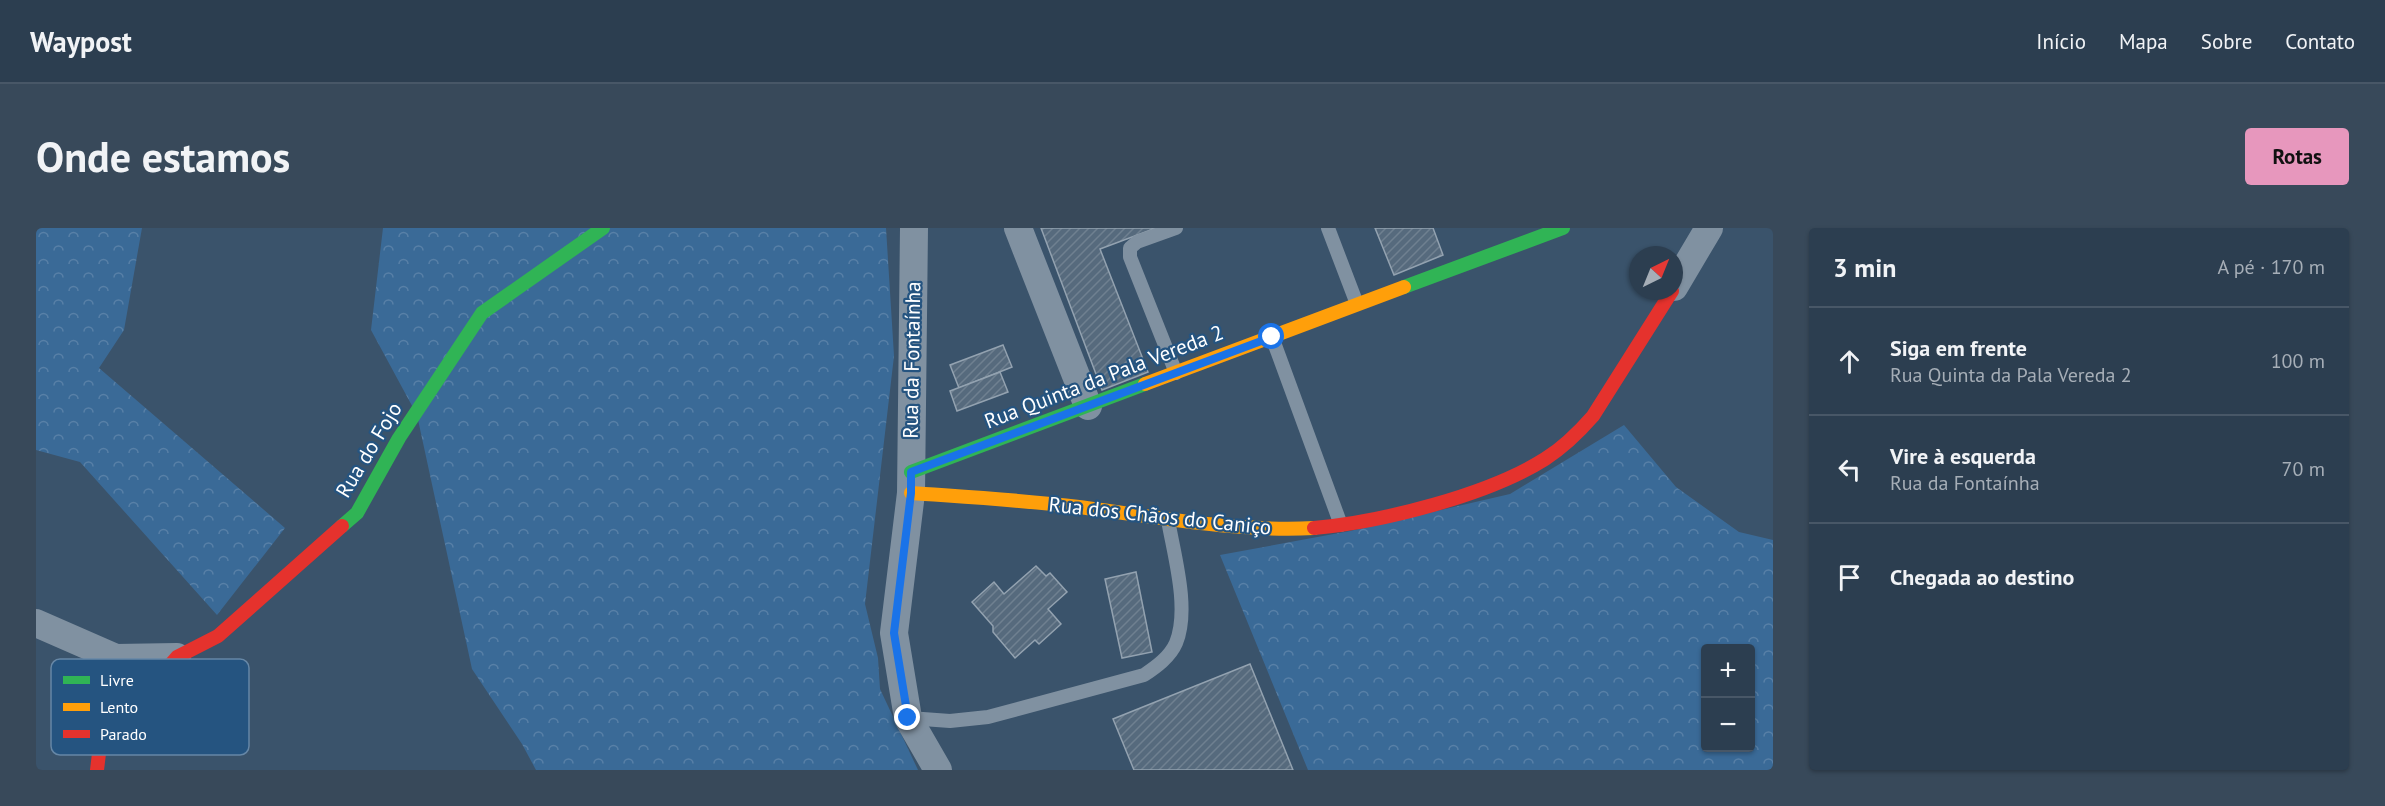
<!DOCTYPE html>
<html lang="pt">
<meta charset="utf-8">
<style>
:root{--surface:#2c3e50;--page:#38495a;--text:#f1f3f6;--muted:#a6aeb7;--line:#485767;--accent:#e797bd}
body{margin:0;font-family:"PT Sans",sans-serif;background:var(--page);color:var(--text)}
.controls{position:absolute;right:18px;bottom:18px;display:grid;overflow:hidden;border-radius:6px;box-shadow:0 2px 4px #0004}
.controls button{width:54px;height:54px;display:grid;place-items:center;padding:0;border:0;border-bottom:2px solid var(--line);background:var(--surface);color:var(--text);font:30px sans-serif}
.compass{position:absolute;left:1593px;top:18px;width:54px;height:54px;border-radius:50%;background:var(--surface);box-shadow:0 2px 4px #0004;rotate:43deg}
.stop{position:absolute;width:18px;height:18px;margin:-14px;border:4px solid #1a73e8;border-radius:50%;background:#fff}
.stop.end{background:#1a73e8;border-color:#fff;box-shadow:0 2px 6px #0008}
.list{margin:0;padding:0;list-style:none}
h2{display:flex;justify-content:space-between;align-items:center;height:78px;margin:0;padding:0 24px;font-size:26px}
h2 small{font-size:20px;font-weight:400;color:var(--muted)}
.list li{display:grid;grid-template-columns:39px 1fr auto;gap:18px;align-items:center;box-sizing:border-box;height:108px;padding:0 24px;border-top:2px solid var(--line)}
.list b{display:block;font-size:22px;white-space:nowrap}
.list p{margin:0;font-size:20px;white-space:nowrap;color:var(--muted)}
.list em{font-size:20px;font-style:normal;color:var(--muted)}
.icon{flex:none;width:33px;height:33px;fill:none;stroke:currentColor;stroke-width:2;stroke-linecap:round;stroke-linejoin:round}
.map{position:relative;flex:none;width:1737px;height:542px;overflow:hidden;border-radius:6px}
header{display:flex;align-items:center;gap:36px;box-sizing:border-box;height:84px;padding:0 30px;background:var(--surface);border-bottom:2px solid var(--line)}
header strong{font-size:28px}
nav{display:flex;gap:33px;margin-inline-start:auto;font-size:21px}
.intro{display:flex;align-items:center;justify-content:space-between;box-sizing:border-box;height:144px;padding:0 36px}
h1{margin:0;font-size:42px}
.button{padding:15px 27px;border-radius:6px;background:var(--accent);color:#111;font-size:21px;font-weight:700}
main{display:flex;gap:36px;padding:0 36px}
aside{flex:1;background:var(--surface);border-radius:6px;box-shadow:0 2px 4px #0004}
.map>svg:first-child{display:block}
.forest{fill:url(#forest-crowns);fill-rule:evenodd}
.building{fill:url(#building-hatch);stroke:#93a2b0;stroke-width:1.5}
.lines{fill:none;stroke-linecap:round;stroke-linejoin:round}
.lane{stroke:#8091a1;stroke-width:14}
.street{stroke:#8091a1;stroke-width:28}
.fast{stroke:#30b455;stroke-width:14}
.slow{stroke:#ff9f0a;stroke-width:14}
.jam{stroke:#e5322d;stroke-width:14}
.route{stroke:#1a73e8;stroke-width:8}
.labels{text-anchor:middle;stroke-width:4.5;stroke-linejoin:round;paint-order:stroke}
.street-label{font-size:21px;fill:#fff;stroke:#255480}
.key{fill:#255480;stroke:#6687a6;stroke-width:1.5}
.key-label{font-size:16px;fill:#fff}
</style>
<header>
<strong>Waypost</strong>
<nav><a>Início</a><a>Mapa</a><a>Sobre</a><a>Contato</a></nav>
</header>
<div class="intro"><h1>Onde estamos</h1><a class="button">Rotas</a></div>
<main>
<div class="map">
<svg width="1737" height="542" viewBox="0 0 1737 542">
<defs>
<pattern id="forest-crowns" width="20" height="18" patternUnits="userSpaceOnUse" patternTransform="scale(1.5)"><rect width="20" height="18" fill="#3a6a97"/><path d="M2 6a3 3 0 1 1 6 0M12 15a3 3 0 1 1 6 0" fill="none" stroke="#5880a7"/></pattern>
<pattern id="building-hatch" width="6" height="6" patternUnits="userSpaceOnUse" patternTransform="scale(1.5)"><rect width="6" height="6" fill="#566a7d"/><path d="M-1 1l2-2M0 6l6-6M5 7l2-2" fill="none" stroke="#6f8090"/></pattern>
</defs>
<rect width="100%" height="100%" fill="#3a536b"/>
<!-- forest -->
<g class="forest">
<path d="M0 0H106L88 102 63 140 249 300 181 387 44 234 0 222Z"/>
<path d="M347 0H850L858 128 829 376 842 430 844 461 882 542H500L486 516 436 441 381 187 335 102Z"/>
<path d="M1588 197 1640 259 1703 304 1737 312V542H1272L1184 327 1314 303 1474 266ZM1670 421H1714V520H1670Z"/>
</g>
<!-- building -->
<g class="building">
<path d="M1005 0H1120L1064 21 1112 144 1066 162Z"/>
<path d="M1339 0H1397L1407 27 1358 47Z"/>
<path d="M967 117 976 139 923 160 914 137Z"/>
<path d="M964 144 972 164 921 183 914 163Z"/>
<path d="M1000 338 1010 348 1014 345 1031 364 1012 381 1025 396 1003 416 999 412 979 430 957 404V398L936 374 958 354 968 366Z"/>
<path d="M1100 344 1116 424 1086 430 1069 351Z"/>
<path d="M1214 436 1257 542H1098L1077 491Z"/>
</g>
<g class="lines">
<!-- lane -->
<g class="lane">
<path d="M1292 0 1321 76"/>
<path d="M1236 109 1305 297"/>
<path d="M1140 145 1094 29V20L1101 14 1140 0"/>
<path d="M873 490 914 493 952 489 1108 447C1120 439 1134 429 1140 415 1154 381 1138 327 1132 292"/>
</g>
<!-- street -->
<g class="street">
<path d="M878 0 875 265 858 405 872 490 902 542"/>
<path d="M982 0 1052 178"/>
<path d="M1638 59 1673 0"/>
<path d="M0 395 80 430 141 429"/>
</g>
<!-- fast -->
<g class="fast">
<path d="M1368 59 1527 0"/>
<path d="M875 244 1109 156"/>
<path d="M306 298 321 285 363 210 446 85 567 0"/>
</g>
<!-- slow -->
<g class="slow">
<path d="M1109 156 1368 59"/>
<path d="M875 265C931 269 987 272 1043 279 1121 289 1199 304 1278 300"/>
</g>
<!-- jam -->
<g class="jam">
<path d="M1278 300C1346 294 1452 267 1509 231 1528 219 1543 204 1557 188L1636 63"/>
<path d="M61 542 64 517 141 429 182 408 306 298"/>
</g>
</g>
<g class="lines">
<!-- route -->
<path class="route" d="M872 490 858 405 875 265V244L1236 109"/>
</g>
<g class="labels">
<!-- street labels -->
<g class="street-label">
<text transform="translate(876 132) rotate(-89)" y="7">Rua da Fontaínha</text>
<text transform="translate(1068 149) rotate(-21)" y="7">Rua Quinta da Pala Vereda 2</text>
<text transform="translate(333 222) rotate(-59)" y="7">Rua do Fojo</text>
<text transform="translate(1124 288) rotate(6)" y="7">Rua dos Chãos do Caniço</text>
</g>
</g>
<!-- legend -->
<rect x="15" y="431" width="198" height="96" rx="9" class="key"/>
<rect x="27" y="448" width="27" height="8" fill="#30b455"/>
<rect x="27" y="475" width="27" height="8" fill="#ff9f0a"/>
<rect x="27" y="502" width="27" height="8" fill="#e5322d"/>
<g class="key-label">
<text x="64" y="458">Livre</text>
<text x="64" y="485">Lento</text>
<text x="64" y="512">Parado</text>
</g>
</svg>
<div class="controls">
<button>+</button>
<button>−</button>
</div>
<svg class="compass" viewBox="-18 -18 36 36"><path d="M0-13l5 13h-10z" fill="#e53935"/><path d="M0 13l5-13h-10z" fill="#a6aeb7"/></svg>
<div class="stop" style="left:1236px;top:109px"></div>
<div class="stop end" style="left:872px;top:490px"></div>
</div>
<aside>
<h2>3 min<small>A pé · 170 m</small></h2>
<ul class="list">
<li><svg class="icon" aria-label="ahead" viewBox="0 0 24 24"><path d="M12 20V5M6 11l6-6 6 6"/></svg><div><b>Siga em frente</b><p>Rua Quinta da Pala Vereda 2</p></div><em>100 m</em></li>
<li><svg class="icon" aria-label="left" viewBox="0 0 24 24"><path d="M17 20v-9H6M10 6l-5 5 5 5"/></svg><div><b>Vire à esquerda</b><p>Rua da Fontaínha</p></div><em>70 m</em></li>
<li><svg class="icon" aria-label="arrive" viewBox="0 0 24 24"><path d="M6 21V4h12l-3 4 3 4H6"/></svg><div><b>Chegada ao destino</b></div></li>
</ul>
</aside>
</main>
